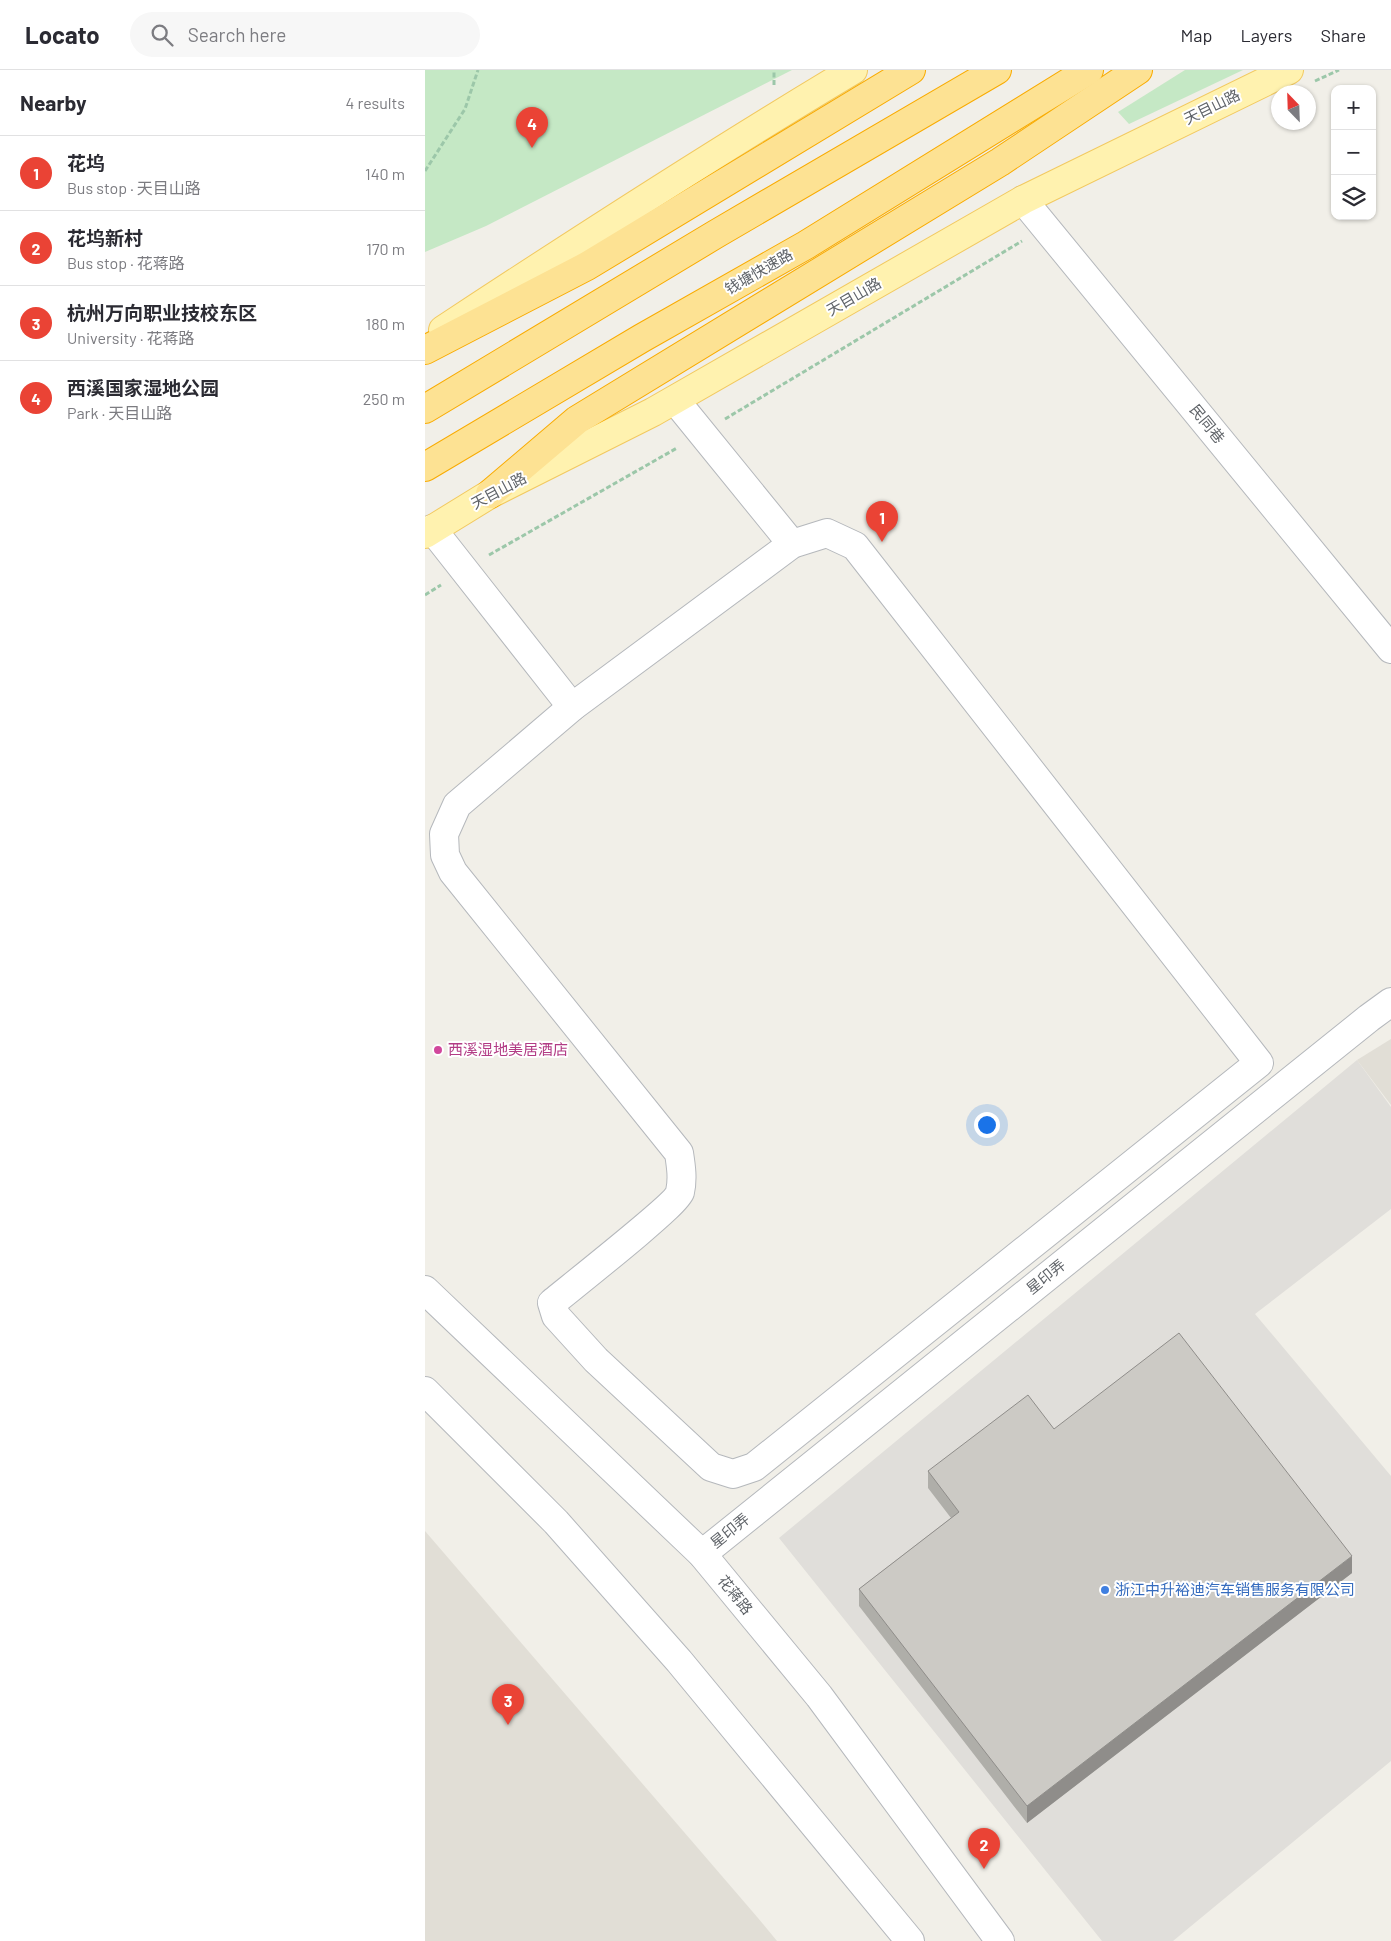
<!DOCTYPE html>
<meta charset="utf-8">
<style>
:root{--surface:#fff;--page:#f7f7f7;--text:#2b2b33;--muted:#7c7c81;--line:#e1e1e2;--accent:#ea4335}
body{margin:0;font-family:Barlow,"Noto Sans SC",sans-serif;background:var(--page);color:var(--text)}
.controls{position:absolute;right:15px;top:15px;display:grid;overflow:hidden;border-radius:10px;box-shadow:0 1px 4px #0004}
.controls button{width:45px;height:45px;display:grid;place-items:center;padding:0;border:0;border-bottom:1px solid var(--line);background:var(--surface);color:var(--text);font:25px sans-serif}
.compass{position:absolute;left:846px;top:15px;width:45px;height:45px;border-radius:50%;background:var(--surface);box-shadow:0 1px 4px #0004;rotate:337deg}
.you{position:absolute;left:561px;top:1054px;width:18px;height:18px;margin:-12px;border:4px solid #fff;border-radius:50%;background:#1a73e8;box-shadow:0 0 0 8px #1a73e833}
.badge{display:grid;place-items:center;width:32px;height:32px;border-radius:50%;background:var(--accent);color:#fff;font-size:16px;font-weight:700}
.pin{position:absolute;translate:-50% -41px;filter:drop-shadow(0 1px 2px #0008)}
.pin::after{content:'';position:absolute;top:26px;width:18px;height:15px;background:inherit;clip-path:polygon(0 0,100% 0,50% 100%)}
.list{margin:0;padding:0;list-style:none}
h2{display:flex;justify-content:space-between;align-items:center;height:65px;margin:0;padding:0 20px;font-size:21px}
h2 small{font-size:16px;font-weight:400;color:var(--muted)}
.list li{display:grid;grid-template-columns:32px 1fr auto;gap:15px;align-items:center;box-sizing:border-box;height:75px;padding:0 20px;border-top:1px solid var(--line)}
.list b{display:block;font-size:19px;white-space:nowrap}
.list p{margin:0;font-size:16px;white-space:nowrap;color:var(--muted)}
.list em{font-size:16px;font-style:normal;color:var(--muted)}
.icon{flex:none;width:28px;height:28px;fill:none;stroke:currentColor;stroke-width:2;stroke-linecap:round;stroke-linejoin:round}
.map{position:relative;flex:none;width:966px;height:1871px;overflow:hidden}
header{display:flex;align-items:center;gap:30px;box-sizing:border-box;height:70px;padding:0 25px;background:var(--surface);border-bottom:1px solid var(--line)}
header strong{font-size:24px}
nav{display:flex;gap:28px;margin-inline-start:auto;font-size:18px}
.search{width:350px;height:45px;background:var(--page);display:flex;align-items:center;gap:12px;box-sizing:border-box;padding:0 18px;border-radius:28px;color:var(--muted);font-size:19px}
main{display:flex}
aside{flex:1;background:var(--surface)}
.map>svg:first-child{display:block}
.industrial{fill:#e0deda}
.education{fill:#e1ded6}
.green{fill:#c5e8c5}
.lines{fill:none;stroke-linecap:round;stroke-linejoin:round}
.minor-casing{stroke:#b5b8bc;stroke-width:30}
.major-casing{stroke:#f2c960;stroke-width:30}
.highway-casing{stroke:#f9ab00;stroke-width:30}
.path{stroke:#9cc7a9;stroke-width:3;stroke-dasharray:5 2.5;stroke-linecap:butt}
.minor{stroke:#fff;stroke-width:28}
.major{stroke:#fff2af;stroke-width:28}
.highway{stroke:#fde293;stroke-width:28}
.wall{fill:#afaea9}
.shaded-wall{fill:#8f8d8a}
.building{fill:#cccac5;stroke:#8f8d8a}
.hotel-dot{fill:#d1479c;stroke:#fff;stroke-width:2}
.shop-dot{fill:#3f7fe0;stroke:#fff;stroke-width:2}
.labels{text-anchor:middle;stroke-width:4;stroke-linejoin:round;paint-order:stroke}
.street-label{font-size:15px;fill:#5f6368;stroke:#fff}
.hotel-label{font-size:15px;fill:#b23c85;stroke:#fff;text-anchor:start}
.shop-label{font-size:15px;fill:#366cbe;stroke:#fff;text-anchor:start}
</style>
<header>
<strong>Locato</strong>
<div class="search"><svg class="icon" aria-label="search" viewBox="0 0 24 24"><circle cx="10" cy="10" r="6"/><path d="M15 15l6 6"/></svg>Search here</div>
<nav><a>Map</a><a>Layers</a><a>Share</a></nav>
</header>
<main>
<aside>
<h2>Nearby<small>4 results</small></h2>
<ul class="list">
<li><span class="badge">1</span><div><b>花坞</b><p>Bus stop · 天目山路</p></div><em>140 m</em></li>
<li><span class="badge">2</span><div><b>花坞新村</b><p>Bus stop · 花蒋路</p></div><em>170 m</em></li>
<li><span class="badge">3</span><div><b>杭州万向职业技校东区</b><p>University · 花蒋路</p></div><em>180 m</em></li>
<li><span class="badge">4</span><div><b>西溪国家湿地公园</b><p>Park · 天目山路</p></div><em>250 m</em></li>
</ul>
</aside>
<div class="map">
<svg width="966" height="1871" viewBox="0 0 966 1871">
<rect width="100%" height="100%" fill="#f1efe8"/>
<!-- industrial -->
<path class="industrial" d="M932 990 966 1037V1139L830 1244 966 1406V1691L748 1871H677L354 1468Z"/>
<!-- education -->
<g class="education">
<path d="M966 969V1035L932 990Z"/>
<path d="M0 1461 333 1848 352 1871H0Z"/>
</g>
<!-- green -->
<g class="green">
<path d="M0 0H367L61 156 0 182Z"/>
<path d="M760 0H818L704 54 693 42Z"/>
</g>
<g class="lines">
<defs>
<g id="minor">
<path d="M598 130 966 579"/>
<path d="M250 330 367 474"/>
<path d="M7 459 147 637"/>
<path d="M402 463 430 476 834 993 329 1397 308 1404 286 1397 171 1290 131 1246 127 1233C145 1218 251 1135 255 1122 258 1109 256 1096 254 1083L28 802 20 785 19 764 32 735 147 637 367 474Z"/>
<path d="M0 1220 277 1484 394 1626 575 1871"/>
<path d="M0 1321 131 1452 254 1591 485 1871"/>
<path d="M277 1484 944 948 966 932"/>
</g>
<g id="major">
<path d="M18 260C153 171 289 83 428 0"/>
<path d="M0 464 65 424 228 342 598 130 864 0"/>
</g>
<g id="highway">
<path d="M0 280 162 196 486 0"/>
<path d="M0 339 291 164 572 0"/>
<path d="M0 397 217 268 381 175 664 0"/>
<path d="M65 424 152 350 575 92 713 0"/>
</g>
</defs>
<!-- minor casing -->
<use href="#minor" class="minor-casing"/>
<!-- major casing -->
<use href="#major" class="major-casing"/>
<!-- highway casing -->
<use href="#highway" class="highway-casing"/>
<!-- path -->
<g class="path">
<path d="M890 11 914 0"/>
<path d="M349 15V0"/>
<path d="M0 101 40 39 53 0"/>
<path d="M300 349 597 171"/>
<path d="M64 485 252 378"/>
<path d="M0 525 16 515"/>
</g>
<!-- minor -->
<use href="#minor" class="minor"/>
<!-- major -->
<use href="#major" class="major"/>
<!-- highway -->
<use href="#highway" class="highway"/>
</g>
<!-- wall -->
<path class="wall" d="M629 1359 927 1503 602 1753 434 1536V1519L526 1448 503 1418V1401Z"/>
<!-- shaded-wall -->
<path class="shaded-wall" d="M927 1486V1503L602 1753V1736Z"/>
<!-- building -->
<path class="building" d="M754 1263 927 1486 602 1736 434 1519 534 1442 503 1401 603 1325 629 1359Z"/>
<!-- markers -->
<circle class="hotel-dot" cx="13" cy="980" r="5"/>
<circle class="shop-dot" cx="680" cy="1520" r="5"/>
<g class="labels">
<!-- street labels -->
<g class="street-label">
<text transform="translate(787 37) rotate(-26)" y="5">天目山路</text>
<text transform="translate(334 202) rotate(-30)" y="5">钱塘快速路</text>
<text transform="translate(429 227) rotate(-30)" y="5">天目山路</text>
<text transform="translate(782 354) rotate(51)" y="5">民同巷</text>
<text transform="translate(74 421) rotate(-28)" y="5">天目山路</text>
<text transform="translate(621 1207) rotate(-39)" y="5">星印弄</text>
<text transform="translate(305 1461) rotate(-39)" y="5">星印弄</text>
<text transform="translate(310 1525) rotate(51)" y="5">花蒋路</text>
</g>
<!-- hotel labels -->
<g class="hotel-label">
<text x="23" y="985">西溪湿地美居酒店</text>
</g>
<!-- shop labels -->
<g class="shop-label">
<text x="690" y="1525">浙江中升裕迪汽车销售服务有限公司</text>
</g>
</g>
</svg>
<div class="controls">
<button>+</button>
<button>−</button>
<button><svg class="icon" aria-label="layers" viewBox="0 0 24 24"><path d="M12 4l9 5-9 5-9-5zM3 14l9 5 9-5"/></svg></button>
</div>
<svg class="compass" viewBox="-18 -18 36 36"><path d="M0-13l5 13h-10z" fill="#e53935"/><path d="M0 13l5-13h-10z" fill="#7c7c81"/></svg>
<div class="you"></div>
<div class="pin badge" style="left:457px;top:472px">1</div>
<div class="pin badge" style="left:559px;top:1799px">2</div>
<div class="pin badge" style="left:83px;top:1655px">3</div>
<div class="pin badge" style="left:107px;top:78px">4</div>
</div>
</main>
